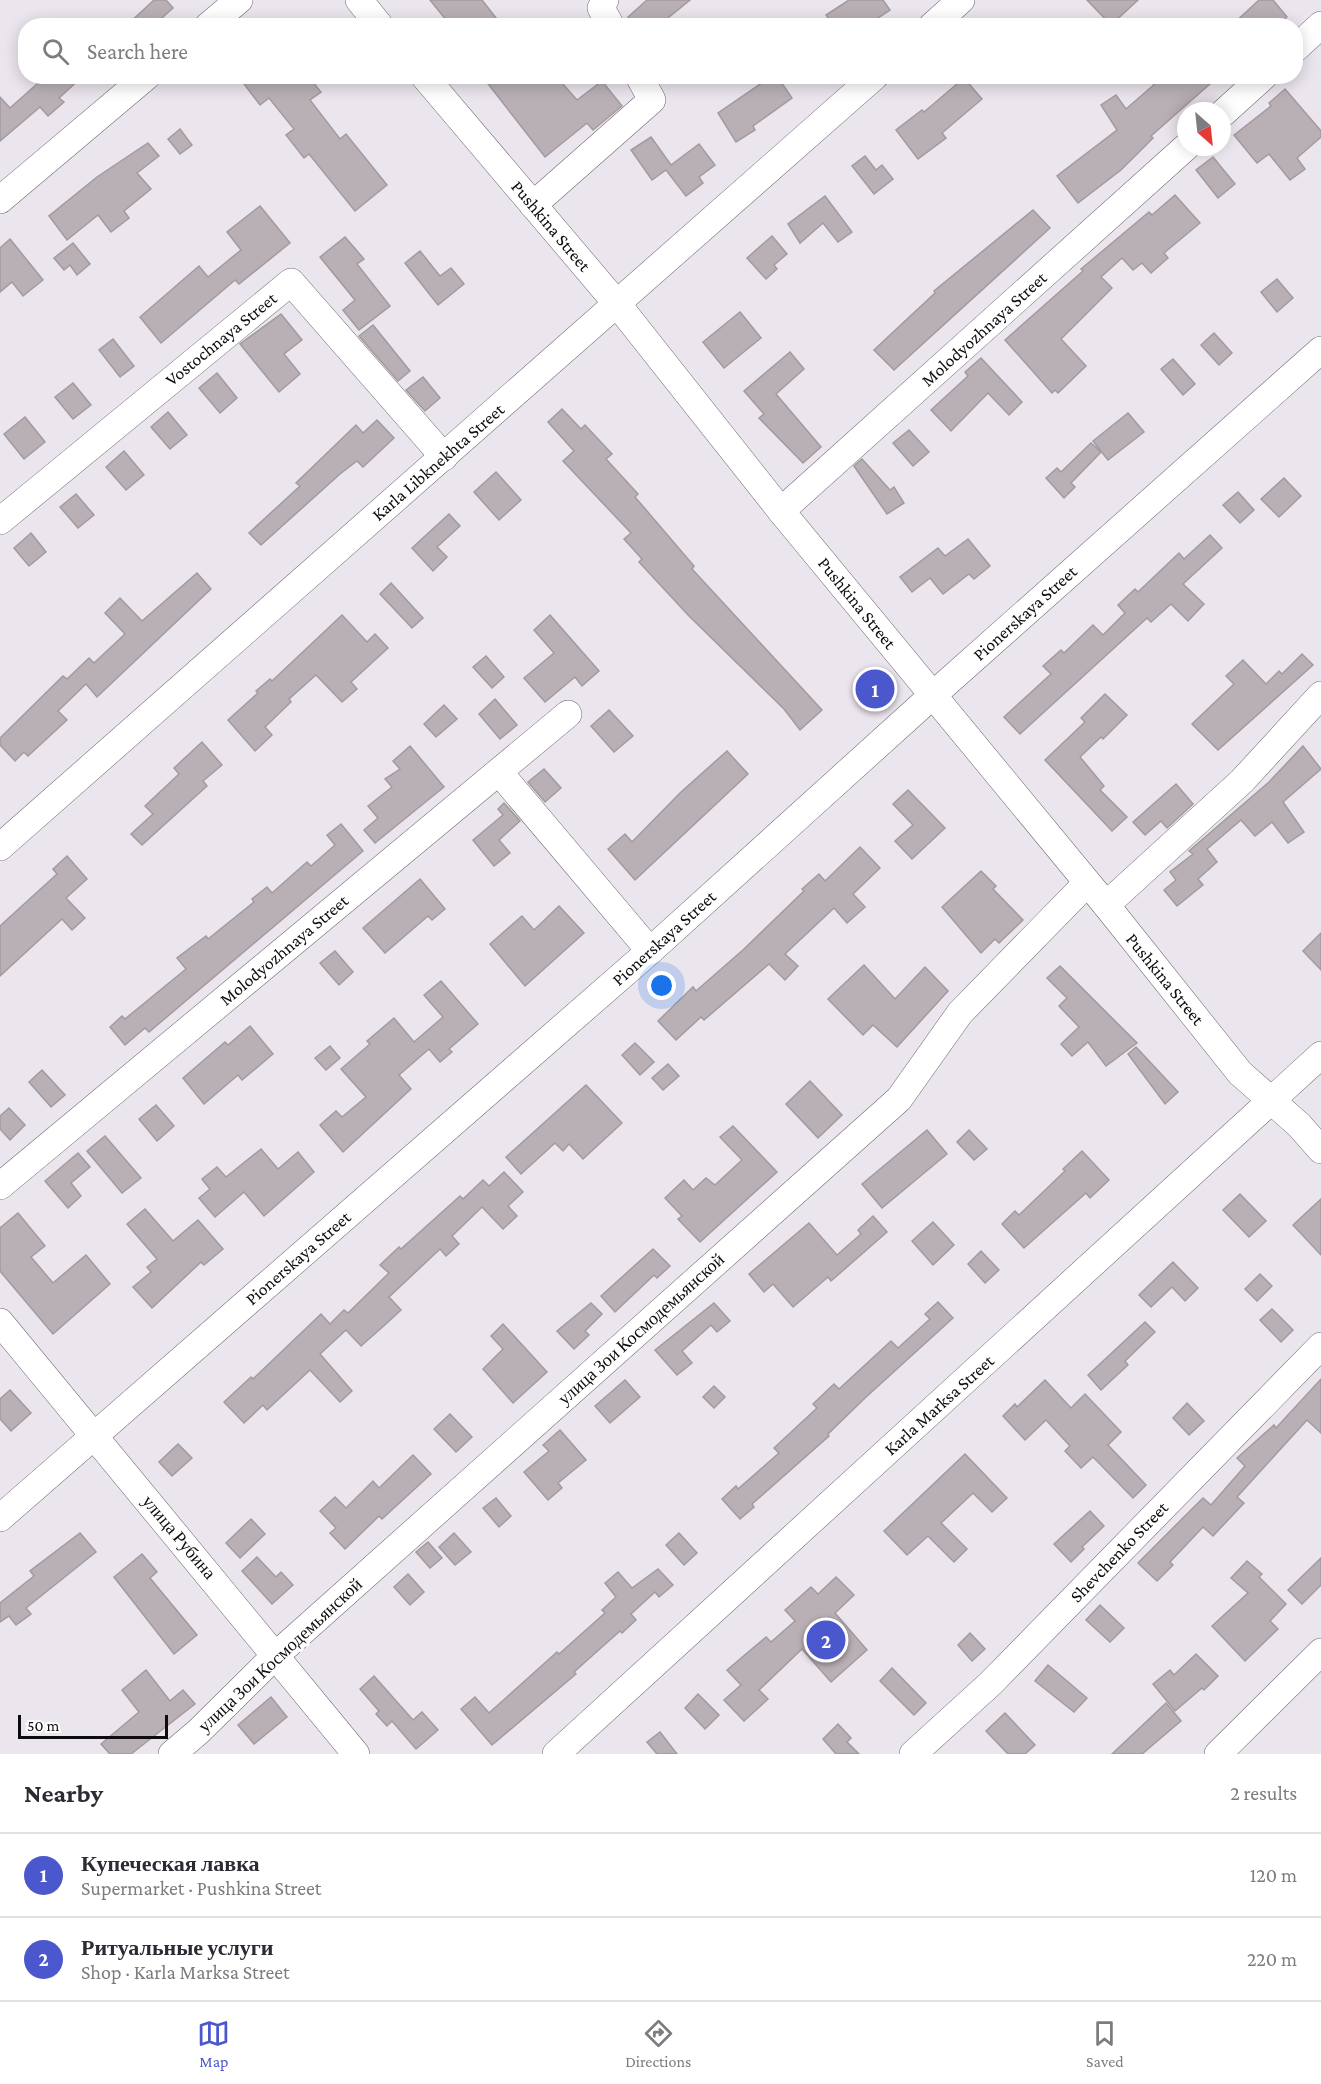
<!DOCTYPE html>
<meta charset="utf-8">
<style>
:root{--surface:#fff;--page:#f7f7f7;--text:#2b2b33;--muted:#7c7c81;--line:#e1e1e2;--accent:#4b57cc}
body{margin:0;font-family:"Crimson Pro",serif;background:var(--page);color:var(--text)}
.compass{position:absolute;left:1177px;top:102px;width:54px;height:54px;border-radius:50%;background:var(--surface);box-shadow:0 3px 15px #0003;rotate:153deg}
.scale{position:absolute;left:18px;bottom:15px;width:150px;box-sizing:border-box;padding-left:6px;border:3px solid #0e0c0e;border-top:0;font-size:16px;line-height:21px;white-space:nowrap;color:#0e0c0e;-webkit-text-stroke:4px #fff;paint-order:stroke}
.you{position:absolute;left:662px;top:986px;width:21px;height:21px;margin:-15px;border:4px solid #fff;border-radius:50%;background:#1a73e8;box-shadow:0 0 0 9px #1a73e833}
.badge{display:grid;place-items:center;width:39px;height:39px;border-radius:50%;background:var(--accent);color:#fff;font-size:20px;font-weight:700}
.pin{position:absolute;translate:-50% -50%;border:3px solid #fff;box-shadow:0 2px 6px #0006}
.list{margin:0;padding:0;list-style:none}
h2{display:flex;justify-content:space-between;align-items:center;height:78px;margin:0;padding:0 24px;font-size:26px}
h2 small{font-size:20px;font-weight:400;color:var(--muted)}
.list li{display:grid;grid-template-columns:39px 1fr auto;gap:18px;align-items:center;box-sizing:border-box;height:84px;padding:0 24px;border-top:2px solid var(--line)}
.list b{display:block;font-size:22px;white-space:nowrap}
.list p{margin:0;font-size:20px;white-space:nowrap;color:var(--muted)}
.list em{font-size:20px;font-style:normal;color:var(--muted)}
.icon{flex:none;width:33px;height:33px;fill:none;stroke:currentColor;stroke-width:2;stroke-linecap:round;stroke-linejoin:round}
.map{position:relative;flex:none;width:1321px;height:1754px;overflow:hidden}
.search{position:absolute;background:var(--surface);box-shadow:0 3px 15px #0003;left:18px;right:18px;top:18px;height:66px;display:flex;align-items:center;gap:15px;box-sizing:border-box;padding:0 21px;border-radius:24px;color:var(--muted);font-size:22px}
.sheet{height:246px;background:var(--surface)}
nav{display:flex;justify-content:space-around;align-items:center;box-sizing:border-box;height:84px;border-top:2px solid var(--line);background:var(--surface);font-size:16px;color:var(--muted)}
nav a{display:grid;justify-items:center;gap:3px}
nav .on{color:var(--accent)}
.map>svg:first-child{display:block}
.building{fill:#b9b0b6;stroke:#a39aa0;stroke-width:1.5}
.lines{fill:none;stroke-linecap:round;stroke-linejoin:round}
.minor-casing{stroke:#6f6970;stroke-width:28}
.minor{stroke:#fff;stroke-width:27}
.labels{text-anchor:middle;stroke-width:6;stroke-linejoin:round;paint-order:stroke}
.street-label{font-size:18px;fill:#0e0c0e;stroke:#fff}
</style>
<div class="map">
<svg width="1321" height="1754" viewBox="0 0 1321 1754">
<rect width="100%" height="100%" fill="#ebe5ed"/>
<!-- building -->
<g class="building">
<path d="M154 0H166L173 8 153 26H126Z"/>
<path d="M430 0H482L496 18 486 26H451Z"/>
<path d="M647 0H690L658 26H636L628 17Z"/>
<path d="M849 0H883L890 10 866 26H834L826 15Z"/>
<path d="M1087 0H1138L1111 25Z"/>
<path d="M1259 0H1273L1287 17 1277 26H1231Z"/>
<path d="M46 76H83L59 98 64 102 48 116 40 107 0 141V97L10 108Z"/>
<path d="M238 76H308L321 92 310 100 340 139 346 134 387 185 355 211 309 154 304 158 286 135 294 129 269 98 260 105Z"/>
<path d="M482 76H556L577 100 602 81 622 106 593 130 587 123 545 157Z"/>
<path d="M772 76H777L792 98 753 126 755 130 736 142 718 113Z"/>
<path d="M1164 76H1219L1151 136 1153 138 1121 170 1078 203 1057 176 1117 130 1101 105 1116 95 1126 109Z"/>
<path d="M964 78 982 99 942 133 946 138 918 159 896 130 922 110 924 112Z"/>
<path d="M1285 89 1321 131V137L1297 158 1305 169 1290 180 1269 154 1257 163 1234 135 1271 106 1269 103Z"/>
<path d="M180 129 192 145 180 154 168 139Z"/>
<path d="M651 137 671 165 699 144 715 165 699 177 703 183 686 196 666 170 652 180 631 150Z"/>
<path d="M148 143 159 156 137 173 151 189 124 211 129 218 111 232 98 215 67 240 49 216 97 177Z"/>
<path d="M865 156 876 170 882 165 893 179 874 194 852 166Z"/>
<path d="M1213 157 1235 184 1218 198 1196 170Z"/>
<path d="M1175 195 1200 223 1164 253 1168 258 1151 273 1142 263 1133 270 1122 258 1101 277 1112 288 1061 339 1086 366 1058 393 1055 390 1052 393 1005 340 1083 271 1081 269 1149 212 1152 215Z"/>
<path d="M825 196 852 232 838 242 823 223 800 243 788 224Z"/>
<path d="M260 206 290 243 239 284 235 280 161 343 140 317 199 266 208 277 241 250 227 232Z"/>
<path d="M1033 210 1050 228 894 370 874 350 935 293 934 291Z"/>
<path d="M772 236 787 254 774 265 777 269 766 279 747 258Z"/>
<path d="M345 237 364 259 357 264 390 306 359 330 343 310 355 300 320 257Z"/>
<path d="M10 239 43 280 23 296 12 282 0 292V248Z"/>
<path d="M73 243 90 264 77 275 70 265 64 270 54 258Z"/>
<path d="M420 251 440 276 451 268 464 284 438 305 405 263Z"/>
<path d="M1277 279 1293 298 1277 312 1261 292Z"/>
<path d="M740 312 761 338 724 368 703 342Z"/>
<path d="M281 314 302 340 284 354 300 374 279 392 240 344Z"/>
<path d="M373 325 410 371 398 381 359 336Z"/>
<path d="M1214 333 1232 353 1219 365 1201 345Z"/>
<path d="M113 339 134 366 120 377 99 350Z"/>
<path d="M790 352 804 369 776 394 821 447 803 463 759 418 764 414 744 391Z"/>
<path d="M981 358 1022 402 1009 415 988 393 951 431 931 410 968 376 965 372Z"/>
<path d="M1173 359 1195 384 1183 395 1161 369Z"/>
<path d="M217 373 237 398 220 413 199 388Z"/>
<path d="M423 377 440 398 425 411 406 390Z"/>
<path d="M73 383 91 405 73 419 55 397Z"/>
<path d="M562 409 581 429 585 425 612 454 606 459 638 494 635 497 694 566 692 569 822 710 800 730 784 709 689 616 639 562 642 559 624 539 631 533 563 461 574 451 548 422Z"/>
<path d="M168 412 187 435 170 449 151 427Z"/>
<path d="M1128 413 1144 432 1108 460 1093 441Z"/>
<path d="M25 417 45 442 24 459 4 434Z"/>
<path d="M377 420 394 438 363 467 357 461 340 474 261 545 249 533 300 486 296 483 356 425 363 433Z"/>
<path d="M909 430 929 452 913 466 893 443Z"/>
<path d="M1091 443 1101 452 1071 483 1075 487 1064 498 1046 478 1057 468 1061 472Z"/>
<path d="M124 451 144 475 126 490 106 467Z"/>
<path d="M862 459 890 490 894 487 904 503 887 514 854 466Z"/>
<path d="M496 472 521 500 499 520 474 492Z"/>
<path d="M1284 478 1301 496 1279 517 1261 499Z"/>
<path d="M1238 492 1254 510 1240 523 1223 505Z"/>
<path d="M76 494 94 515 78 528 60 507Z"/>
<path d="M449 514 460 526 437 547 447 557 433 571 412 548Z"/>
<path d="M31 533 46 552 29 566 14 548Z"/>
<path d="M1210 535 1222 548 1183 584 1204 604 1188 621 1171 604 1151 622 1147 618 1020 734 1004 717 1051 674 1043 666 1061 650 1064 653 1093 625 1103 635 1125 613 1118 605 1135 589 1138 592 1179 553 1184 559Z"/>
<path d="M968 539 990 566 974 579 969 574 943 594 930 578 912 592 900 577 938 548 945 556Z"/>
<path d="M197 573 211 589 97 697 86 684 58 711 67 720 28 756 24 752 15 761 0 745V738L63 676 67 679 89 658 94 663 125 634 105 613 120 598 142 621Z"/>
<path d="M391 583 423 618 412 628 380 594Z"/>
<path d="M342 615 367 642 375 634 388 648 351 682 357 689 342 702 316 675 289 699 291 702 265 727 272 735 255 751 228 720 258 693 256 691 270 679 272 681Z"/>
<path d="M550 615 599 671 582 686 575 677 545 702 524 678 554 653 534 630Z"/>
<path d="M1302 654 1313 665 1218 750 1192 724 1234 684 1226 676 1243 660 1266 684 1279 671 1282 674Z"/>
<path d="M486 656 504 677 492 688 473 667Z"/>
<path d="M1105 694 1127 715 1103 739 1101 737 1080 757 1104 786 1100 790 1127 817 1112 831 1045 760 1085 722 1081 718Z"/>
<path d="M495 699 517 725 500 739 479 714Z"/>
<path d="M444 705 457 719 436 737 424 724Z"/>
<path d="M609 710 633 736 614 752 591 726Z"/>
<path d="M202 742 222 765 203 781 207 786 142 845 131 834 153 814 145 806 179 774 174 768Z"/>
<path d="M410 746 444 787 375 843 364 830 378 818 368 806 392 787 385 779 400 769 393 761Z"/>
<path d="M1303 746 1321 769 1283 802 1304 832 1288 843 1272 822 1255 836 1241 820 1207 849 1217 862 1198 879 1203 885 1177 906 1164 890 1176 880 1170 872 1193 854 1189 851 1269 782Z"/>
<path d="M727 751 748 774 635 880 608 849 625 834 632 842 680 793Z"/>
<path d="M544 769 561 788 545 802 528 782Z"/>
<path d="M1176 784 1193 804 1167 828 1161 821 1145 835 1133 822Z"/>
<path d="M908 790 945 828 912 859 895 841 913 825 893 804Z"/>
<path d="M504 803 520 821 499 840 510 853 494 866 473 840 503 815 498 809Z"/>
<path d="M341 824 363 851 149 1032 145 1028 125 1045 110 1027 122 1016 125 1019 186 969 177 958 206 936 208 939 254 902 252 899 267 887 272 893 307 862 311 866 335 845 327 835Z"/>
<path d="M860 847 880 868 853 894 865 907 847 923 834 908 785 954 798 966 785 980 769 964 704 1020 701 1017 676 1040 658 1021 693 987 696 991 744 949 804 891 802 889 819 874 825 881Z"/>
<path d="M67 856 87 879 66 898 85 918 72 930 62 919 0 976V926L57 874 53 869Z"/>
<path d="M981 871 996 886 993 889 1023 920 999 943 995 939 981 953 942 907Z"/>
<path d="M420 879 445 909 432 920 428 916 385 953 363 928Z"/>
<path d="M559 906 584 933 525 986 490 944 522 916 534 930Z"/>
<path d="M1321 933V970L1303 951Z"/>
<path d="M335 951 353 972 339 985 320 963Z"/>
<path d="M864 965 895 999 925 967 948 991 897 1047 873 1025 863 1035 828 999Z"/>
<path d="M1060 966 1137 1043 1106 1066 1088 1042 1072 1056 1061 1044 1079 1027 1059 1006 1067 998 1047 978Z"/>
<path d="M441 981 478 1024 449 1049 452 1052 440 1062 429 1049 399 1075 411 1089 343 1152 320 1125 336 1111 342 1117 366 1097 341 1069 370 1044 367 1041 394 1018 414 1042 443 1017 424 995Z"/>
<path d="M250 1026 273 1054 242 1080 238 1075 204 1104 183 1078 225 1042 228 1045Z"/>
<path d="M635 1043 654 1062 640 1075 622 1055Z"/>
<path d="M330 1046 340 1058 326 1070 315 1058Z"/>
<path d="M1136 1047 1178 1092 1165 1104 1128 1054Z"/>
<path d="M668 1064 679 1076 663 1090 652 1078Z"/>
<path d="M42 1070 65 1095 51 1107 29 1082Z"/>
<path d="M810 1081 842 1115 818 1138 786 1104Z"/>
<path d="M586 1085 622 1123 583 1159 569 1144 563 1151 555 1143 521 1174 506 1157Z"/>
<path d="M156 1105 174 1126 157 1141 139 1119Z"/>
<path d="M9 1108 25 1125 10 1140 0 1129V1116Z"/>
<path d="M733 1126 777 1172 700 1242 678 1219 682 1216 665 1198 684 1180 693 1190 706 1178 715 1185 742 1160 720 1137Z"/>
<path d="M927 1130 947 1154 882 1208 862 1184Z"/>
<path d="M969 1130 987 1149 974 1160 957 1142Z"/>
<path d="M105 1136 141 1178 122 1193 87 1151Z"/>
<path d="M261 1149 278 1169 298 1152 314 1172 264 1216 244 1192 215 1217 199 1198 210 1189 202 1179 217 1167 226 1177Z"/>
<path d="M1082 1151 1109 1180 1090 1198 1086 1193 1024 1248 1002 1224 1015 1211 1019 1215 1065 1171 1063 1169Z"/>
<path d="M78 1153 90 1167 71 1183 81 1196 68 1208 45 1181Z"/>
<path d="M504 1172 523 1192 508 1206 517 1216 503 1229 482 1207 452 1236 459 1244 446 1256 440 1249 389 1297 401 1310 387 1323 361 1346 346 1330 320 1354 352 1391 340 1402 310 1370 267 1410 263 1405 244 1423 224 1402 251 1377 253 1379 321 1314 330 1324 344 1310 348 1313 389 1273 380 1265 399 1247 401 1249 460 1196 463 1199 483 1180 489 1186Z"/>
<path d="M1240 1194 1266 1221 1249 1237 1223 1210Z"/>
<path d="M1321 1199V1255L1293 1225Z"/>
<path d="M145 1209 173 1241 198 1220 223 1249 204 1265 201 1262 152 1308 133 1287 151 1272 147 1267 157 1259 127 1224Z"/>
<path d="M18 1213 45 1246 31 1257 53 1283 86 1255 110 1284 53 1334 0 1271V1228Z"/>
<path d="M873 1216 887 1232 831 1281 828 1277 793 1307 773 1284 764 1292 749 1274 809 1223 837 1255 861 1234 858 1230Z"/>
<path d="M933 1222 954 1245 933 1265 912 1241Z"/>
<path d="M653 1249 670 1266 657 1278 654 1275 615 1312 601 1296Z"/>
<path d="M981 1251 999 1270 985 1283 968 1264Z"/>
<path d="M1173 1262 1198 1288 1185 1301 1172 1287 1151 1307 1139 1295Z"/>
<path d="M1260 1274 1272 1286 1257 1301 1245 1289Z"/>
<path d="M938 1302 953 1318 865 1398 828 1434 829 1436 752 1504 754 1507 740 1519 722 1499 736 1486 738 1489 779 1453 774 1448 817 1408 813 1404 834 1384 839 1389 891 1341 898 1348 930 1319 925 1314Z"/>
<path d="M591 1303 602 1314 585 1331 589 1335 574 1349 557 1331Z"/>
<path d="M714 1303 730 1321 717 1332 711 1325 682 1351 692 1363 677 1375 655 1350Z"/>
<path d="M1272 1309 1293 1330 1281 1342 1260 1320Z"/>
<path d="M1145 1322 1155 1332 1125 1361 1128 1365 1101 1390 1088 1375Z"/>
<path d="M503 1324 547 1372 513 1403 483 1369 503 1349 491 1336Z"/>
<path d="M1321 1379V1433L1307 1420 1237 1497 1244 1503 1213 1536 1203 1527 1170 1562 1173 1565 1157 1581 1138 1563 1203 1498 1211 1505 1245 1466 1237 1458 1274 1425 1276 1428Z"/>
<path d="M625 1380 640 1397 610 1423 595 1406Z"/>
<path d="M1045 1380 1071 1408 1085 1394 1121 1432 1108 1445 1146 1485 1133 1498 1093 1457 1081 1468 1065 1451 1070 1446 1046 1420 1025 1440 1003 1416 1015 1404 1017 1407Z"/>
<path d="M714 1386 725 1397 714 1408 703 1397Z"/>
<path d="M10 1390 31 1413 11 1431 0 1419V1399Z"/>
<path d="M1187 1403 1204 1421 1189 1435 1173 1418Z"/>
<path d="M450 1414 472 1437 456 1452 434 1429Z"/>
<path d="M560 1430 586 1460 558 1483 562 1488 548 1500 524 1472 549 1451 543 1445Z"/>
<path d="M178 1444 192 1458 172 1476 159 1462Z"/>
<path d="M965 1454 1007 1498 992 1512 973 1493 941 1523 967 1549 954 1562 928 1536 907 1555 884 1531Z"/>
<path d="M413 1455 431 1474 382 1519 379 1516 345 1549 330 1533 336 1528 320 1511 335 1497 346 1508 373 1481 379 1488Z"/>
<path d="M496 1498 511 1516 499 1527 483 1508Z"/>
<path d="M1090 1511 1104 1526 1082 1547 1084 1549 1071 1562 1054 1544Z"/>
<path d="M251 1519 265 1534 240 1558 226 1543Z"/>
<path d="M80 1533 96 1552 26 1608 31 1614 16 1625 9 1616 0 1622V1603L34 1576 30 1571Z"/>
<path d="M454 1533 471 1552 455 1565 439 1547Z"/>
<path d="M679 1533 697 1553 684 1565 666 1545Z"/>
<path d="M428 1542 442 1558 430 1568 416 1552Z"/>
<path d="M142 1554 157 1572 150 1578 197 1635 174 1654 114 1577Z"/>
<path d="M257 1557 276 1577 281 1572 293 1585 272 1604 242 1571Z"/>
<path d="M1321 1558V1585L1302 1604 1288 1590Z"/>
<path d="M1247 1561 1262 1574 1259 1577 1286 1604 1270 1621 1278 1629 1245 1661 1212 1626 1248 1593 1231 1578Z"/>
<path d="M658 1569 673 1585 659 1597 655 1592 631 1614 636 1620 622 1633 620 1631 574 1672 576 1674 492 1745 461 1709 475 1697 489 1713 557 1652 559 1654 605 1613 602 1610 616 1597 605 1583 618 1572 632 1588Z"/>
<path d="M408 1574 424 1592 410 1605 394 1587Z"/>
<path d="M836 1577 854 1595 835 1613 867 1650 831 1682 802 1649 759 1690 768 1699 744 1721 724 1700 741 1685 727 1670 766 1637 771 1642 795 1621 785 1610 811 1587 818 1594Z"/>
<path d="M1100 1605 1124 1628 1110 1642 1086 1620Z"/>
<path d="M970 1633 985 1649 972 1661 958 1645Z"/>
<path d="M1196 1654 1218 1676 1204 1690 1202 1688 1175 1711 1153 1684 1170 1670 1174 1675Z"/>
<path d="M1048 1665 1087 1698 1074 1712 1035 1681Z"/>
<path d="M892 1668 926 1703 914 1715 880 1681Z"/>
<path d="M146 1670 170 1701 183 1690 195 1704 131 1754H110L101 1744 139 1712 122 1690Z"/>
<path d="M374 1676 413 1720 422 1712 438 1730 416 1749 392 1721 387 1726 376 1714 379 1711 360 1689Z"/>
<path d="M698 1694 719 1715 705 1729 685 1708Z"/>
<path d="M271 1697 287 1717 254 1744 238 1725Z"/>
<path d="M1166 1703 1181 1721 1142 1754H1112Z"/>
<path d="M1005 1713 1035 1745 1025 1754H1008L986 1731Z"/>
<path d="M838 1724 851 1738 847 1742 859 1754H836L823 1739Z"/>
<path d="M660 1732 677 1754H657L647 1742Z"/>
</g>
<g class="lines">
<defs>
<g id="minor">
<path d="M359 0 380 26"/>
<path d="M605 0 601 8 611 26"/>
<path d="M208 26 239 0"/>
<path d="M932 26 961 0"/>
<path d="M1296 48 1321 25"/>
<path d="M424 76 618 305 781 511 1106 905 1240 1073 1299 1125 1321 1150"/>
<path d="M1222 114 1264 76"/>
<path d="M0 200 147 76"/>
<path d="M533 205 652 100 639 76"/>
<path d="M781 511 1186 147"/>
<path d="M0 521 291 282 444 457"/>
<path d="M499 772 650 951"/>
<path d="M0 847 875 76"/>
<path d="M1106 905 1242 781 1321 695"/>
<path d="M0 1186 568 714"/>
<path d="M0 1322 356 1754"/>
<path d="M0 1518 650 951 933 695 1321 350"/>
<path d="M172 1754 198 1732 276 1655 899 1099 960 1013 1087 883"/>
<path d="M556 1754 1321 1055"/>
<path d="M913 1754 991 1683 1321 1346"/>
<path d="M1218 1754 1321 1652"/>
</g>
</defs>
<!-- minor casing -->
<use href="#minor" class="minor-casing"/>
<!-- minor -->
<use href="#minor" class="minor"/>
</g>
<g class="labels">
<!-- street labels -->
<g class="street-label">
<text transform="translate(551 226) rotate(50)" y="6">Pushkina Street</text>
<text transform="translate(984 329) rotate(-42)" y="6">Molodyozhnaya Street</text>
<text transform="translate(221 339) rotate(-39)" y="6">Vostochnaya Street</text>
<text transform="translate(438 462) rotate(-41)" y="6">Karla Libknekhta Street</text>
<text transform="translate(857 603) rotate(51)" y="6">Pushkina Street</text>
<text transform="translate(1025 613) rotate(-42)" y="6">Pionerskaya Street</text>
<text transform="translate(664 938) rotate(-42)" y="6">Pionerskaya Street</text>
<text transform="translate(284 950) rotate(-40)" y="6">Molodyozhnaya Street</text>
<text transform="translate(1165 979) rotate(51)" y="6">Pushkina Street</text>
<text transform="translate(298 1258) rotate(-41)" y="6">Pionerskaya Street</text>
<text transform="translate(641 1329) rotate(-42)" y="6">улица Зои Космодемьянской</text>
<text transform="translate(939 1405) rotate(-42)" y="6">Karla Marksa Street</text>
<text transform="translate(179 1537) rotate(50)" y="6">улица Рубина</text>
<text transform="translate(1119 1552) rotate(-46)" y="6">Shevchenko Street</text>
<text transform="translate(280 1655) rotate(-43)" y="6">улица Зои Космодемьянской</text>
</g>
</g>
</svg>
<svg class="compass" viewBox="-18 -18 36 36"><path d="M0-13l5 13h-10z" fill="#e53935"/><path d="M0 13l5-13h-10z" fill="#7c7c81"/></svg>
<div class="scale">50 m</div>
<div class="you"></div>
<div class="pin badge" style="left:875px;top:689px">1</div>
<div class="pin badge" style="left:826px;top:1640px">2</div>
<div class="search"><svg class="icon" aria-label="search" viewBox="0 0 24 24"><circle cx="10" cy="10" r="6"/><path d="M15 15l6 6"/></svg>Search here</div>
</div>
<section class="sheet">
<h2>Nearby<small>2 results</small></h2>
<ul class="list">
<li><span class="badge">1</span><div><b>Купеческая лавка</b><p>Supermarket · Pushkina Street</p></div><em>120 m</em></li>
<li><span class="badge">2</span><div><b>Ритуальные услуги</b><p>Shop · Karla Marksa Street</p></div><em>220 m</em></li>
</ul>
</section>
<nav>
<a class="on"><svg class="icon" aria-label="map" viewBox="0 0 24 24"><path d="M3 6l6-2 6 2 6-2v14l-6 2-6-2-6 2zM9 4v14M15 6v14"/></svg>Map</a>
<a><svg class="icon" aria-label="directions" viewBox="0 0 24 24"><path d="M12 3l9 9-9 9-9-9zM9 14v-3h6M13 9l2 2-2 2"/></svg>Directions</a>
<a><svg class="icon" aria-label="saved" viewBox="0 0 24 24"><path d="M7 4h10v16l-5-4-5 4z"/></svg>Saved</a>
</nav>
